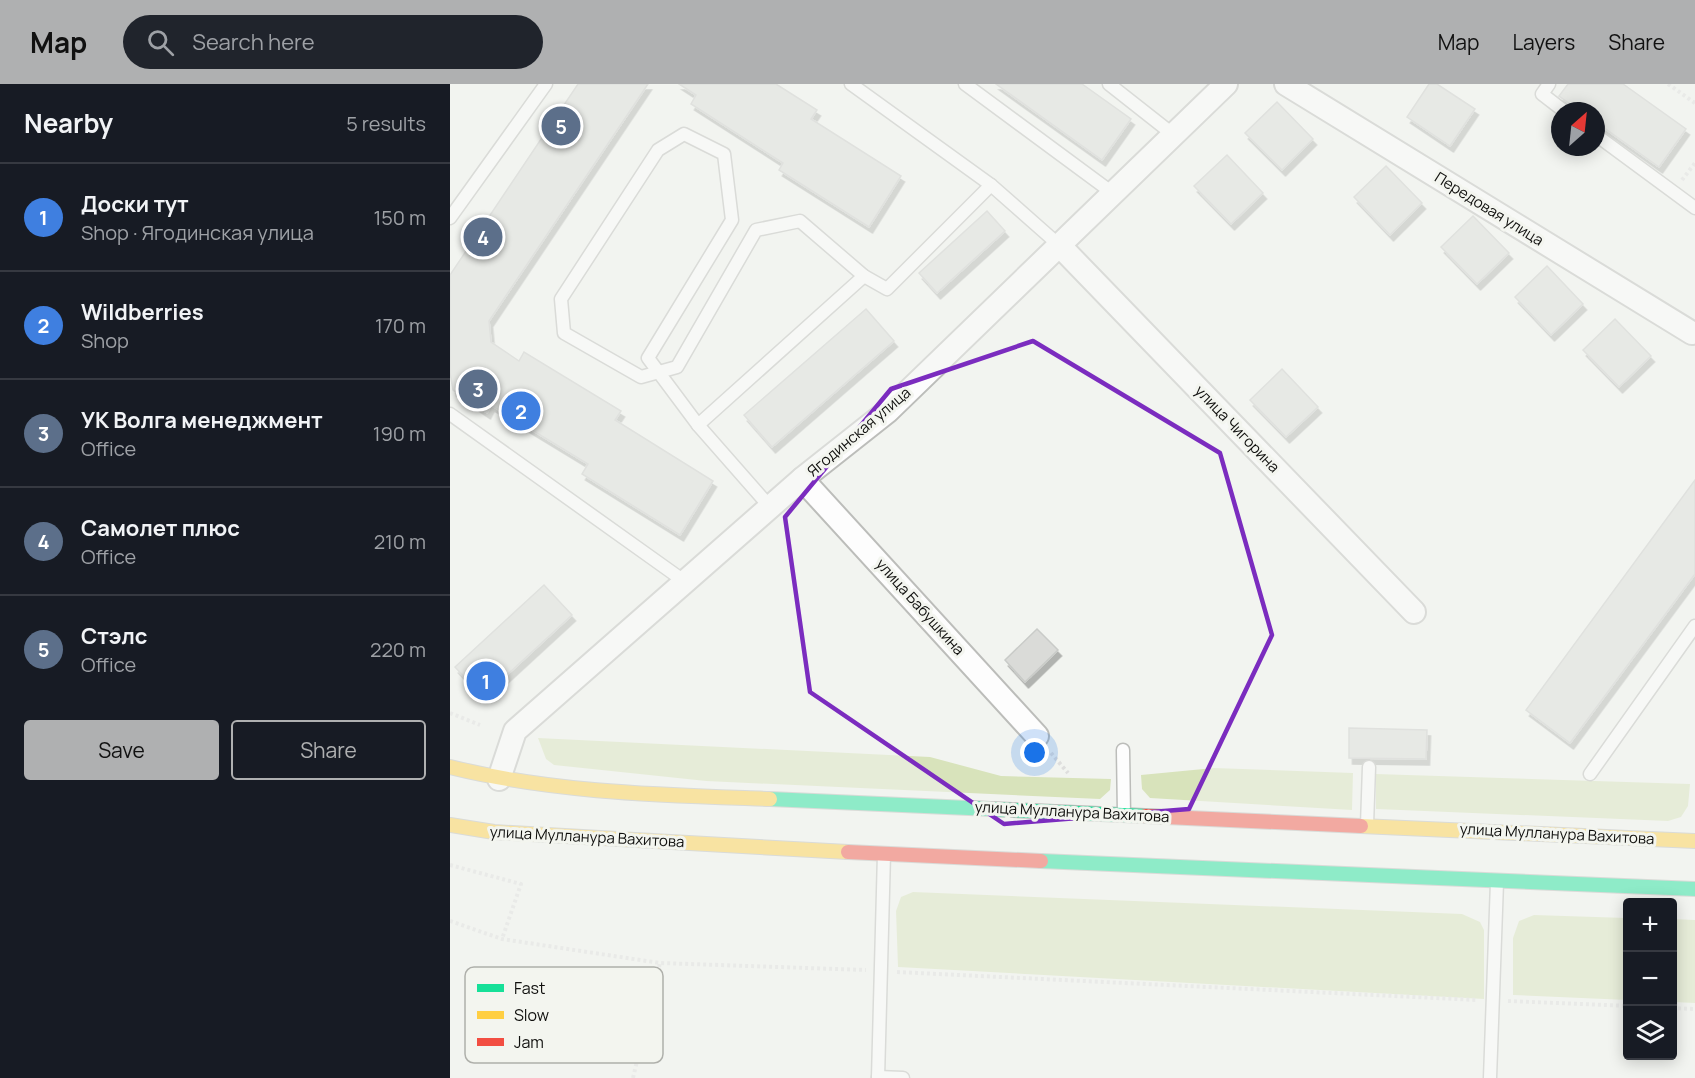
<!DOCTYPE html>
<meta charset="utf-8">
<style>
:root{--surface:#171b24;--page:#20242c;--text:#f1f3f6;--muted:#9ea1a6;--line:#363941;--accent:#afb0b1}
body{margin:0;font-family:Manrope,sans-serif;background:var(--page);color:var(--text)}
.controls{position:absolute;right:18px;bottom:18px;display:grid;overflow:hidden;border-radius:6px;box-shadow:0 3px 15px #0003}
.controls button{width:54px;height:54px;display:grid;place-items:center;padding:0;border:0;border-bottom:2px solid var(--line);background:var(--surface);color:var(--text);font:30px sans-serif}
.compass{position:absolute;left:1101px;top:18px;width:54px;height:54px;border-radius:50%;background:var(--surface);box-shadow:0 3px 15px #0003;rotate:27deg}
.you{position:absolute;left:585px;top:669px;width:21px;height:21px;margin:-15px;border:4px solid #fff;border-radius:50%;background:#1a73e8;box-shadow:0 0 0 9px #1a73e833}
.badge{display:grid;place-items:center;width:39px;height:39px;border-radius:50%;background:var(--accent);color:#fff;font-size:20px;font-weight:700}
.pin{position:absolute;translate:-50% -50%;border:3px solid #fff;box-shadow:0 2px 6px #0006}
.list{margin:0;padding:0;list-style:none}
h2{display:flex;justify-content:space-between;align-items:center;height:78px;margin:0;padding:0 24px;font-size:26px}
h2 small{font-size:20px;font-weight:400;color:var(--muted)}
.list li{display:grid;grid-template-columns:39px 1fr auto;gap:18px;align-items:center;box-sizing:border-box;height:108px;padding:0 24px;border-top:2px solid var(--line)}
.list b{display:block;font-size:22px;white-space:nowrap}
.list p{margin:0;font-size:20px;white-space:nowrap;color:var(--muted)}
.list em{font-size:20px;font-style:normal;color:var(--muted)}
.actions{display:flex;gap:12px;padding:18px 24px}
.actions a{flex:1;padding:14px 0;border:2px solid var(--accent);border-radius:6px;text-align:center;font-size:21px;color:var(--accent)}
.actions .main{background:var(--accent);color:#111}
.icon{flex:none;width:33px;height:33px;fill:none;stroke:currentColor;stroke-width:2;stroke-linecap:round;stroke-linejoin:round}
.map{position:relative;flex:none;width:1245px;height:994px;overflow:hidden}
header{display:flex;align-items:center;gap:36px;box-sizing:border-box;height:84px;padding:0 30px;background:var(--accent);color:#111}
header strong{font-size:28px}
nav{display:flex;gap:33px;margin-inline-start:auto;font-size:21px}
.search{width:420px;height:54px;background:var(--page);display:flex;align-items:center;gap:15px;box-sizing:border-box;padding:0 21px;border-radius:33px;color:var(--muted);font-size:22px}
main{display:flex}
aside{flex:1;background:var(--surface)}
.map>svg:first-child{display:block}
.green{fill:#d8e3bb}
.building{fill:#dadbd8;stroke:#c9cbc8;stroke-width:1.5;filter:url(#shadow)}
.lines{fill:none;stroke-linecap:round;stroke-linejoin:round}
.lane-casing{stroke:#bcbdba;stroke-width:15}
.street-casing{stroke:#bcbdba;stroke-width:26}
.fast-casing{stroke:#bcbdba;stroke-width:16}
.slow-casing{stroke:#bcbdba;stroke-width:16}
.jam-casing{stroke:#bcbdba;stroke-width:16}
.path{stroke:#dededd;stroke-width:4;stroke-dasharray:3 3;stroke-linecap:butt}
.lane{stroke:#fdfdfd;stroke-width:12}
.street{stroke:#fdfdfd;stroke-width:22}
.fast{stroke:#16e098;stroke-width:14}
.slow{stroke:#ffcf43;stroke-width:14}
.jam{stroke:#f24e42;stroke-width:14}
.marked{fill:none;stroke:#7b2cbf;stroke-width:4.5;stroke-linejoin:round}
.labels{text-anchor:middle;stroke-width:6;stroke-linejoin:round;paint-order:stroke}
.street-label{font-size:15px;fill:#0f0f0d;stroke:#f3f5ef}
.key{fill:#f3f5ef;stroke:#afb0ab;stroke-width:1.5}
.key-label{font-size:16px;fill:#0f0f0d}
</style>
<header>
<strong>Map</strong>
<div class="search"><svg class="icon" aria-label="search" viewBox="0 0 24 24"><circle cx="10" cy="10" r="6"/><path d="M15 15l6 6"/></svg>Search here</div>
<nav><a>Map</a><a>Layers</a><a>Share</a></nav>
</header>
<main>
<aside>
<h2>Nearby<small>5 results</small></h2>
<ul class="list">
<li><span class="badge" style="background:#3f7fe0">1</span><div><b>Доски тут</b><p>Shop · Ягодинская улица</p></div><em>150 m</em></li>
<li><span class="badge" style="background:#3f7fe0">2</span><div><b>Wildberries</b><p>Shop</p></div><em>170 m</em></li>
<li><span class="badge" style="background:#5c6f8a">3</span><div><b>УК Волга менеджмент</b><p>Office</p></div><em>190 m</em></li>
<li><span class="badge" style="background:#5c6f8a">4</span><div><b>Самолет плюс</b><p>Office</p></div><em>210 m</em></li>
<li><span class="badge" style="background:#5c6f8a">5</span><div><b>Стэлс</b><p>Office</p></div><em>220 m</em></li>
</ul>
<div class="actions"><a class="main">Save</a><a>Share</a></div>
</aside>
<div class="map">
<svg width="1245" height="994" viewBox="0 0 1245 994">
<defs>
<filter id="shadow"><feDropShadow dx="3.5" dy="6" stdDeviation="0" flood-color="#0004"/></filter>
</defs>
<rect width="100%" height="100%" fill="#f2f4f0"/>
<!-- green -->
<g class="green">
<path d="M88 654 480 673 551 692 661 695 660 706 650 715 256 697 104 681 96 675Z"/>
<path d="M764 684 903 689 902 726 700 714 692 705 691 691Z"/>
<path d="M926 690 1240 700 1238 722 1231 733 1218 737 926 725Z"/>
<path d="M463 808 1012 830 1030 838 1034 846V915L448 883 446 827 451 813Z"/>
<path d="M1084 831 1177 834V916L1063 911V854L1069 837Z"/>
<path d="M1222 835 1245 836V919L1223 918Z"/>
</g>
<!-- building -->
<g class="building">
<path d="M128 0H198L39 237 41 258 69 277 74 268 171 327 165 336 263 397 230 451 132 390 138 380 41 321 37 329 3 306 0 289V191Z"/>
<path d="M229 0H326L367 26 361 35 451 92 419 143 329 86 333 79 241 20 246 11Z"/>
<path d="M546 0H632L681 35 652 76Z"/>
<path d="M979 0H987L1025 25 1000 62 957 33Z"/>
<path d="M1118 0H1173L1236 45 1209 83 1146 38V27H1130L1109 12Z"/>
<path d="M827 18 863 55 832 86 795 49Z"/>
<path d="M777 71 813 109 781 140 744 102Z"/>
<path d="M936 82 972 119 940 151 904 113Z"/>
<path d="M537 127 555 147 487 209 469 189Z"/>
<path d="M1023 132 1059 169 1027 200 991 163Z"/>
<path d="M1097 182 1133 220 1101 251 1065 213Z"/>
<path d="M416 225 444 257 322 363 294 331Z"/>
<path d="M1165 235 1201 272 1169 303 1133 266Z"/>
<path d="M832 285 868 323 836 353 800 316Z"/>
<path d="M1245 396V490L1120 659 1076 626Z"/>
<path d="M94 501 122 531 33 613 5 583Z"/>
<path d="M587 545 608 566 575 598 555 576Z"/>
<path d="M899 644 977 646 976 675 899 674Z"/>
</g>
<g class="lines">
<defs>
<g id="lane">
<path d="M401 0 541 101 609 161"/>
<path d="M515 0 664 110"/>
<path d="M659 0 725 52"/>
<path d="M1099 0 1092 10 1114 27"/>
<path d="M1146 51 1245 124"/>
<path d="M0 134 96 0"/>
<path d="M0 330 234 497"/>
<path d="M248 341 414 192"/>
<path d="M320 423 248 341 198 274 282 136 274 70 234 50 208 66 111 215 114 249 191 293 227 283 306 146 350 137 414 192 437 205 541 101"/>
<path d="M673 666 674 730"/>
<path d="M1140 690 1245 542"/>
<path d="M917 741 919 683"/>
<path d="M428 993 453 994"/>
<path d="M428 994 434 770"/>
<path d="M1040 994 1047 798"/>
</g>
<g id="street">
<path d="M836 0 1242 249"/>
<path d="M609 161 964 528"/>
<path d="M352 395 587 652"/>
<path d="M49 695 65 647 352 395 438 327 776 0"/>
</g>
<g id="fast">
<path d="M320 715 695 732"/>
<path d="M591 777 1245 805"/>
</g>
<g id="slow">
<path d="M0 683C105 709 213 711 320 715"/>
<path d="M0 741 44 748 398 768"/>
<path d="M911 742 1245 757"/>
</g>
<g id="jam">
<path d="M695 732 911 742"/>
<path d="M398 768 591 777"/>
</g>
</defs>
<!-- lane casing -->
<use href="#lane" class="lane-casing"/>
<!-- street casing -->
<use href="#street" class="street-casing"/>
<!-- fast casing -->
<use href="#fast" class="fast-casing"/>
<!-- slow casing -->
<use href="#slow" class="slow-casing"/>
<!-- jam casing -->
<use href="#jam" class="jam-casing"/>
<!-- path -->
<g class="path">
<path d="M1218 0 1245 19"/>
<path d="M1232 96 1245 79"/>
<path d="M0 629 30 641"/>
<path d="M601 669 618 689"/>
<path d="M0 781 71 800 52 855"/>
<path d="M0 837 52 855 210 879 416 886"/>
<path d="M447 888 1027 916"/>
<path d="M1058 917 1178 922"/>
<path d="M1222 924 1245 925"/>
<path d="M183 994 210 879"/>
</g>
<!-- lane -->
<use href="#lane" class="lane"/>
<!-- street -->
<use href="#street" class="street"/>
<!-- fast -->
<use href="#fast" class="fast"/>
<!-- slow -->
<use href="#slow" class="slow"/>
<!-- jam -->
<use href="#jam" class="jam"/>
</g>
<!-- marked area -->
<path d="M0 0H1245V994H0ZM583 257 770 369 822 551 739 725 554 740 360 608 335 433 441 305Z" fill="#f2f4f0" fill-opacity=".55" fill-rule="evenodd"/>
<path class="marked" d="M583 257 770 369 822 551 739 725 554 740 360 608 335 433 441 305Z"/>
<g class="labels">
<!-- street labels -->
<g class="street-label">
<text transform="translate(1039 125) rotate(32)" y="5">Передовая улица</text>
<text transform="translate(787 345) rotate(46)" y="5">улица Чигорина</text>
<text transform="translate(409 348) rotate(-40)" y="5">Ягодинская улица</text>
<text transform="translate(470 523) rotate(48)" y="5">улица Бабушкина</text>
<text transform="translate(622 728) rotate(3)" y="5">улица Мулланура Вахитова</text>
<text transform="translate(1107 750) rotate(3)" y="5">улица Мулланура Вахитова</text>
<text transform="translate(137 753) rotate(3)" y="5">улица Мулланура Вахитова</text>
</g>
</g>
<!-- legend -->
<rect x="15" y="883" width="198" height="96" rx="9" class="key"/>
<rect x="27" y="900" width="27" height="8" fill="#16e098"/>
<rect x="27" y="927" width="27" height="8" fill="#ffcf43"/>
<rect x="27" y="954" width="27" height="8" fill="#f24e42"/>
<g class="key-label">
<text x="64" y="910">Fast</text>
<text x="64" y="937">Slow</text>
<text x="64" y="964">Jam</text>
</g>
</svg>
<div class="controls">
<button>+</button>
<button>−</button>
<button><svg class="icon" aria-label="layers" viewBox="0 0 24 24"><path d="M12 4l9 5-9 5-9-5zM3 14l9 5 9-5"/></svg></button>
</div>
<svg class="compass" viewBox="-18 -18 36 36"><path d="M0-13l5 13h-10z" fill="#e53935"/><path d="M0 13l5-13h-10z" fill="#9ea1a6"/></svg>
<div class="you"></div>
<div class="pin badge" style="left:36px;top:597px;background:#3f7fe0">1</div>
<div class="pin badge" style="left:71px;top:327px;background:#3f7fe0">2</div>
<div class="pin badge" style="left:28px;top:305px;background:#5c6f8a">3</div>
<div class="pin badge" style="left:33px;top:153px;background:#5c6f8a">4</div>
<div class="pin badge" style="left:111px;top:42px;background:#5c6f8a">5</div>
</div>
</main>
